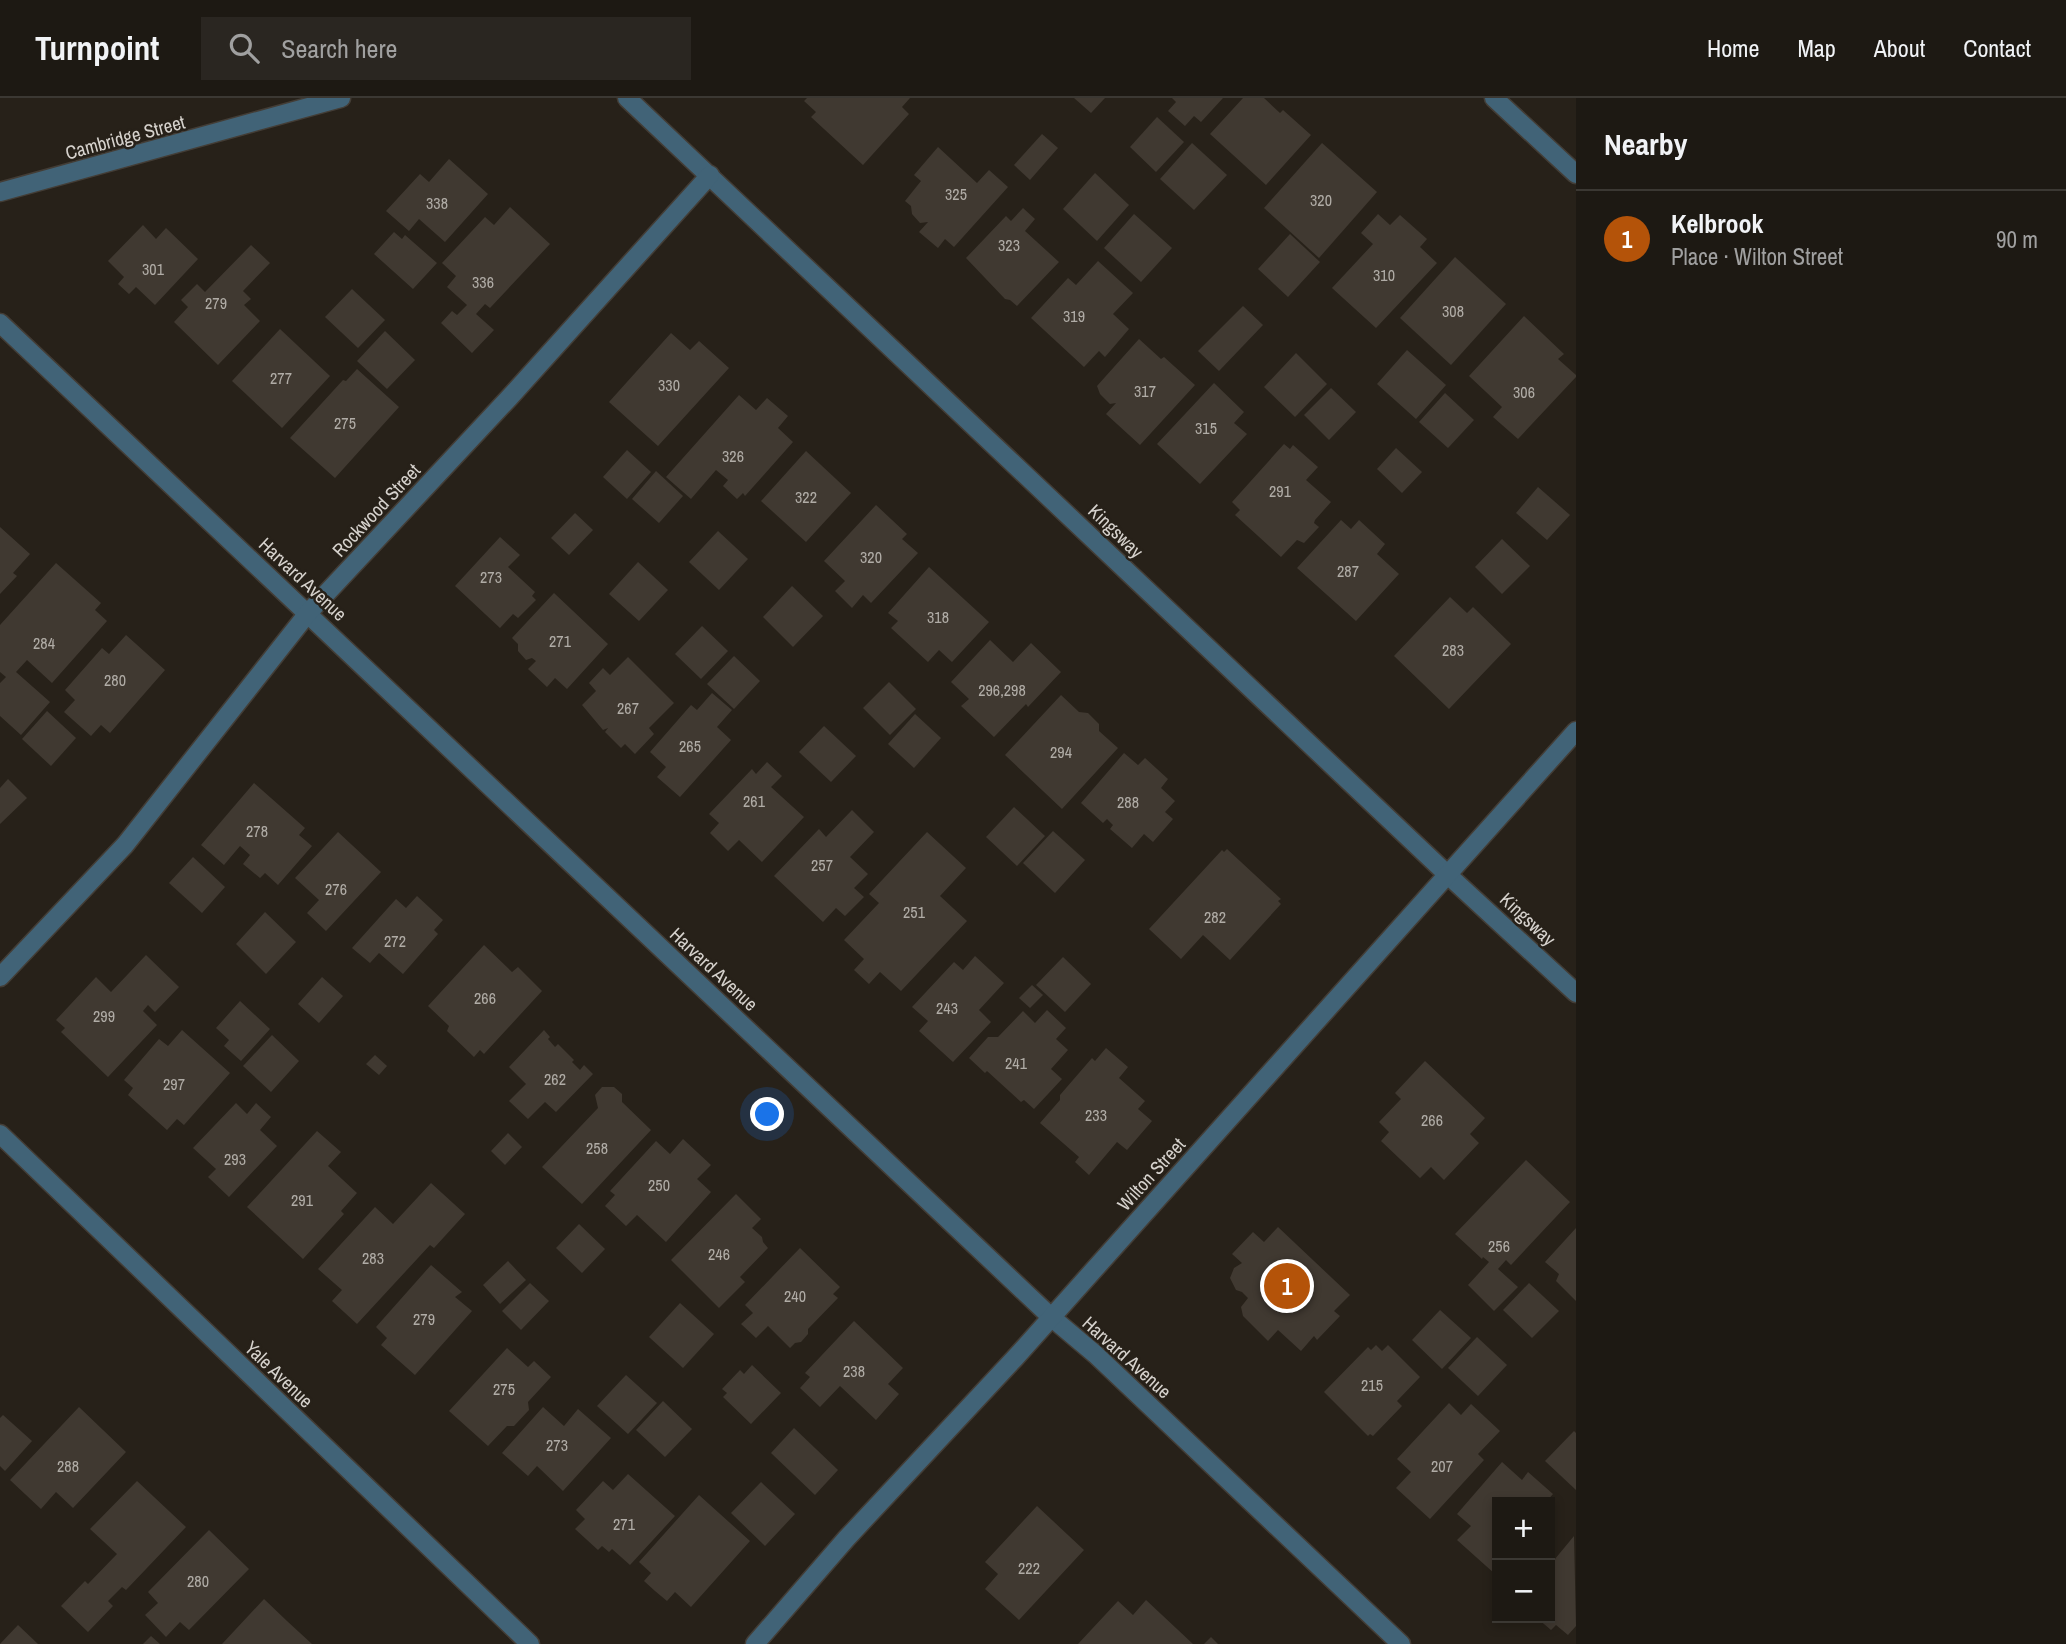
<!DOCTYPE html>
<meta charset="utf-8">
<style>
:root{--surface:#1d1913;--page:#2a2621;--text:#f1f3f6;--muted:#a0a0a0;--line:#3b3833;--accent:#b45309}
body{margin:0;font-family:"Archivo Narrow",sans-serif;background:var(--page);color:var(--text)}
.controls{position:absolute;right:21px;bottom:21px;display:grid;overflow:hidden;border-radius:0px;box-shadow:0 4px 10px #0003}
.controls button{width:63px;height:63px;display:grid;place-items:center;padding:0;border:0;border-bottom:2px solid var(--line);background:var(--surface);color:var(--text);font:35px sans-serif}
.you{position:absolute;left:768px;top:1017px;width:24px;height:24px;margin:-18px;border:5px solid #fff;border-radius:50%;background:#1a73e8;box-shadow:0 0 0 10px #1a73e833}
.badge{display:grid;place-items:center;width:46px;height:46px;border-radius:50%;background:var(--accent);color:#fff;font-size:23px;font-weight:700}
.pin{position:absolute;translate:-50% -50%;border:4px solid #fff;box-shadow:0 2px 7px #0006}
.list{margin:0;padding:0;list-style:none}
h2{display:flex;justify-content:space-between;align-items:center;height:91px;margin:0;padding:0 28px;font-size:30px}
h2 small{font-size:23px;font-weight:400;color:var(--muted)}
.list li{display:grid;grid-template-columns:46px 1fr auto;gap:21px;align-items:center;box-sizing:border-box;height:98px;padding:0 28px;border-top:2px solid var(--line)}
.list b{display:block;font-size:26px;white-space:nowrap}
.list p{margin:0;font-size:23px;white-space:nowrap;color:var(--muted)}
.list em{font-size:23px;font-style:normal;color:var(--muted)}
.icon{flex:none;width:38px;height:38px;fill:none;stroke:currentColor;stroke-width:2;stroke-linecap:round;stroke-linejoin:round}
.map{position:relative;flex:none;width:1576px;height:1546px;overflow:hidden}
header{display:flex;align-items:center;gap:42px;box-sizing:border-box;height:98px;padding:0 35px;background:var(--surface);border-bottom:2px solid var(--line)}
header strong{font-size:33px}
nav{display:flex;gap:38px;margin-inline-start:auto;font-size:24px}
.search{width:490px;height:63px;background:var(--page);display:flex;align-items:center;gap:18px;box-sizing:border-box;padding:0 24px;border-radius:0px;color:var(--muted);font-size:26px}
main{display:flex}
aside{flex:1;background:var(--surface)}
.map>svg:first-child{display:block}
.building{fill:#403931}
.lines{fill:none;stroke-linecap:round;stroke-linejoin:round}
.minor-casing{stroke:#433d36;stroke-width:21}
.minor{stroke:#416377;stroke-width:18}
.labels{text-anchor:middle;stroke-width:5;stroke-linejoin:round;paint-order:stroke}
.number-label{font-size:16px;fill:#b0aca6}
.street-label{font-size:19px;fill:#d6d2cd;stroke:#272119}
</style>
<header>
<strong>Turnpoint</strong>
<div class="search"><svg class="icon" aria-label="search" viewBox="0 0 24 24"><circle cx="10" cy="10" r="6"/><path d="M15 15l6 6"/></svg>Search here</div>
<nav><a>Home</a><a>Map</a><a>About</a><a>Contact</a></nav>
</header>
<main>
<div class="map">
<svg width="1576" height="1546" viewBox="0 0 1576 1546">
<rect width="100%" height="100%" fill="#272119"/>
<!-- building -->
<g class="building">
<path d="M807 0H910L902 9 909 16 863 67 811 19 816 14 804 3Z"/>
<path d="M1074 0H1105L1091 15Z"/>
<path d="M1172 0H1223L1201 24 1194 18 1185 28 1168 13 1176 4Z"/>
<path d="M1243 0H1264L1280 15 1283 12 1311 37 1266 87 1210 36Z"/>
<path d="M1157 19 1184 44 1156 74 1130 49Z"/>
<path d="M1042 36 1058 50 1030 82 1014 67Z"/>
<path d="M1192 45 1227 77 1194 112 1160 81Z"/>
<path d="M1322 45 1377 94 1319 160 1264 110Z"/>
<path d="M938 49 977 85 989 72 1008 89 954 149 945 141 938 150 919 134 928 124 920 125 912 116 911 108 905 103 921 83 914 77Z"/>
<path d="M449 61 488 96 445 144 419 121 409 133 386 113 420 76 429 84Z"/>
<path d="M1095 75 1129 107 1097 143 1063 111Z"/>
<path d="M510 109 550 146 490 210 485 206 476 216 494 232 472 255 441 225 452 213 457 217 467 207 447 189 456 178 442 165 485 119 494 127Z"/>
<path d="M1023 110 1035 121 1025 133 1059 164 1017 208 1010 202 1005 201 966 160 1006 118 1011 123Z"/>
<path d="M1134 116 1172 150 1141 184 1104 150Z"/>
<path d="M1378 116 1390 127 1400 117 1427 141 1420 149 1437 165 1376 230 1332 190 1373 146 1361 135Z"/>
<path d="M143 127 156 141 166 130 198 161 155 207 136 189 129 196 118 186 124 179 108 163Z"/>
<path d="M394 134 402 141 405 137 437 165 413 191 374 156Z"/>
<path d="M1290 136 1320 164 1288 199 1258 171Z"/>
<path d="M251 147 270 165 243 193 251 201 244 207 260 223 218 267 174 224 188 209 181 202 197 186 205 194Z"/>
<path d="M1455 159 1506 206 1451 267 1400 220Z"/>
<path d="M1098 163 1133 195 1113 216 1129 231 1105 259 1099 253 1084 269 1031 220 1068 180 1076 187Z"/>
<path d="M352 191 385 222 358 250 325 219Z"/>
<path d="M1243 208 1263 227 1219 273 1198 253Z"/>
<path d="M1524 218 1564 256 1558 261 1576 277V279L1518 341 1493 319 1502 309 1469 278Z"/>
<path d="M280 231 330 278 282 330 232 283Z"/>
<path d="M385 233 415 262 387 291 357 263Z"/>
<path d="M671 235 690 252 699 243 729 270 658 348 609 304Z"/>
<path d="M1139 241 1161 261 1164 259 1195 287 1140 347 1106 316 1116 305 1110 306 1100 296 1097 288Z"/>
<path d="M1407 252 1446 287 1416 321 1377 286Z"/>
<path d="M1296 255 1327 286 1295 319 1264 289Z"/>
<path d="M357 271 399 309 335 380 290 340 343 282 346 283Z"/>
<path d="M1214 285 1244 314 1234 325 1247 336 1200 386 1157 346Z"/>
<path d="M1331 290 1356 314 1329 342 1304 317Z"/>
<path d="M1445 295 1474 322 1448 350 1419 324Z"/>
<path d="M739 297 756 312 767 300 788 318 778 330 793 344 745 398 743 395 737 401 723 388 728 382 716 372 691 401 666 379Z"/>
<path d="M1284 346 1290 351 1293 347 1318 369 1306 382 1331 404 1315 422 1314 425 1319 429 1304 445 1297 442 1281 459 1235 417 1240 412 1232 404Z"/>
<path d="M1396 350 1422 374 1402 395 1377 371Z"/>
<path d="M627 352 651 374 627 401 603 379Z"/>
<path d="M806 353 851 395 806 444 761 403Z"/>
<path d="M656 373 683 398 659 425 632 401Z"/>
<path d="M1538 389 1570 417 1547 442 1516 415Z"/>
<path d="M876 407 907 436 902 441 918 455 871 505 863 497 852 510 835 493 845 483 824 463Z"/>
<path d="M575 415 593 432 569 457 551 440Z"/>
<path d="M1341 422 1351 431 1359 422 1385 446 1377 456 1399 476 1356 523 1297 470Z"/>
<path d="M0 429 30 456 13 475 17 478 0 496Z"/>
<path d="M718 433 748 461 719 492 689 464Z"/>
<path d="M500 439 520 457 508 469 535 494 532 498 536 502 518 520 513 516 500 530 455 488Z"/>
<path d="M1502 441 1530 468 1502 496 1475 469Z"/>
<path d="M638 464 668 492 639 523 609 496Z"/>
<path d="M56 465 101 505 95 512 107 523 52 585 27 562 16 574 50 604 21 637 0 618V585L6 579 0 574V527Z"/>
<path d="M929 469 989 524 952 564 939 552 928 564 891 530 898 523 888 515Z"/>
<path d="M792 488 823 518 793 549 763 519Z"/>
<path d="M554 495 608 546 567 591 555 580 547 589 528 571 536 563 532 560 526 562 518 553V546L512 540Z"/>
<path d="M1450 499 1467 515 1473 509 1511 546 1449 611 1394 558Z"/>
<path d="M702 528 728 553 701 581 675 556Z"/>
<path d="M126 537 165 572 110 635 101 627 91 638 64 614 75 602 65 592 102 550 109 556Z"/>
<path d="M990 542 1013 564 1031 545 1061 574 1028 609 1026 606 994 639 961 608 969 601 951 584Z"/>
<path d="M734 558 760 583 734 611 707 586Z"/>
<path d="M628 559 674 605 649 630 654 636 635 656 625 646 621 650 605 634 608 630 603 632 582 607 596 593 589 585 603 570 610 577Z"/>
<path d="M889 584 916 611 890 637 863 610Z"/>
<path d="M712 595 732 612 717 629 731 642 680 699 657 679 666 669 650 654 691 607 697 612Z"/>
<path d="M1061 597 1079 614 1088 615 1099 626V633L1118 650 1062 711 1005 657Z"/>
<path d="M47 613 76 640 51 668 22 641Z"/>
<path d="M915 616 941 640 914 670 888 646Z"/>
<path d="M824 628 856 658 831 684 799 654Z"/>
<path d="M1124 655 1138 667 1145 660 1168 681 1161 690 1175 703 1165 714 1173 721 1153 744 1144 736 1132 750 1110 731 1113 727 1107 721 1103 725 1081 705Z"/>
<path d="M767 664 782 678 771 689 804 719 762 764 739 742 728 753 710 735 719 725 709 716 752 671 756 676Z"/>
<path d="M8 681 27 700 0 726V690Z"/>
<path d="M254 685 305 730 299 737 312 748 278 787 265 775 260 780 243 766 250 757 240 748 224 767 201 747Z"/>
<path d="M1014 709 1045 738 1017 768 986 739Z"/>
<path d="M852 712 874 734 850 759 868 776 854 790 864 799 845 818 836 810 823 824 774 778 819 731 826 739Z"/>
<path d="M1053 733 1085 762 1055 795 1023 765Z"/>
<path d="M338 734 381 774 326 833 307 815 319 802 295 780Z"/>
<path d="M927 734 966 770 940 798 967 823 901 893 880 874 869 886 854 872 864 861 844 842 879 805 869 796Z"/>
<path d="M1227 751 1281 801 1278 803 1281 806 1230 862 1203 837 1181 861 1149 831 1222 752 1224 754Z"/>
<path d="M193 759 225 789 202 815 169 785Z"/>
<path d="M417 798 443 822 434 832 438 836 403 876 379 855 370 865 352 850 396 801 406 810Z"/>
<path d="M265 814 296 844 266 876 236 846Z"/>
<path d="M484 847 512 874 518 869 542 893 484 956 480 952 474 959 447 933 449 928 428 908Z"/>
<path d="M146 857 179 889 155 914 148 907 143 913 157 927 108 979 61 934 65 930 56 922 96 879 111 894Z"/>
<path d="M975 858 1004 885 979 912 991 924 953 964 919 933 928 923 912 909 954 864 963 872Z"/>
<path d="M1063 859 1091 886 1065 914 1036 887Z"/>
<path d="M322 879 343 898 319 925 298 906Z"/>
<path d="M1032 887 1043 897 1030 910 1019 900Z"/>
<path d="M240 903 270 931 241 963 224 948 229 942 216 930Z"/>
<path d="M1047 912 1066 930 1056 941 1068 952 1051 971 1062 981 1034 1011 1024 1002 1021 1004 987 973 985 975 969 960 988 939H998L1023 913 1035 925Z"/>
<path d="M182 932 230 975 184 1027 177 1021 167 1032 128 997 133 990 124 982 159 941 168 948Z"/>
<path d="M544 932 550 939 548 941 555 949 558 946 574 962 572 964 580 972 584 967 593 976 556 1014 545 1004 528 1021 509 1003 526 986 509 969Z"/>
<path d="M272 937 299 963 271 994 243 968Z"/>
<path d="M1106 950 1128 969 1119 980 1145 1003 1138 1011 1152 1023 1127 1052 1117 1044 1089 1077 1075 1064 1079 1059 1040 1025 1060 1002V997L1092 960 1095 963Z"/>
<path d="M375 957 387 968 379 977 366 966Z"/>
<path d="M1425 963 1485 1020 1470 1036 1479 1045 1444 1082 1431 1069 1420 1080 1381 1043 1389 1034 1379 1024 1401 1001 1395 995Z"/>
<path d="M602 989H614L622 996V1004L651 1032 582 1106 542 1069 598 1010 595 997Z"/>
<path d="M236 1005 247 1016 256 1005 271 1019 260 1032 277 1048 229 1099 208 1079 216 1071 193 1050Z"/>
<path d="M317 1033 341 1054 328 1068 357 1095 341 1113 344 1116 303 1161 247 1109Z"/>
<path d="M508 1035 522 1049 505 1067 491 1053Z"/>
<path d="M683 1041 711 1067 697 1081 711 1094 666 1144 637 1117 626 1128 605 1108 615 1097 610 1093 656 1043 670 1056Z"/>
<path d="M1526 1062 1570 1104 1511 1167 1506 1162 1498 1171 1518 1189 1494 1213 1468 1187 1489 1164 1483 1159 1482 1161 1455 1136Z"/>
<path d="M431 1085 465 1116 434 1150 430 1147 357 1226 332 1203 342 1192 318 1171 375 1109 393 1126Z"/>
<path d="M736 1096 761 1121 752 1130 762 1139 763 1144 768 1150 740 1179 745 1184 719 1210 671 1162Z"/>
<path d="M579 1126 605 1151 582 1175 556 1150Z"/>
<path d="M1278 1129 1350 1197 1334 1213 1340 1218 1317 1242 1314 1238 1301 1253 1278 1232 1268 1243 1243 1218 1241 1209 1248 1200 1242 1194 1236 1192 1230 1180 1234 1170 1242 1165 1232 1156 1253 1134 1264 1144Z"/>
<path d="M1576 1130V1203L1556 1183 1559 1176 1545 1164Z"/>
<path d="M800 1150 840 1189 833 1196 838 1200 808 1231V1236L801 1244 795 1245 790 1250 768 1228 756 1240 741 1226 753 1215 745 1207Z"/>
<path d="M508 1163 526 1182 500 1206 483 1187Z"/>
<path d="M431 1167 462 1194 455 1199 472 1213 415 1277 381 1247 387 1240 376 1229Z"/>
<path d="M530 1185 549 1203 521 1232 502 1213Z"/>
<path d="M1529 1185 1559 1213 1532 1240 1503 1212Z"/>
<path d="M680 1205 714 1236 683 1270 649 1239Z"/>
<path d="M1440 1212 1471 1240 1442 1271 1412 1242Z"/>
<path d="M854 1223 903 1270 888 1286 899 1296 876 1322 840 1288 820 1309 800 1290 810 1279 805 1275Z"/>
<path d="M1477 1239 1507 1267 1478 1298 1448 1270Z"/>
<path d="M1376 1247 1382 1253 1388 1247 1420 1279 1397 1303 1402 1308 1373 1338 1370 1336 1368 1338 1324 1294 1368 1249 1371 1252Z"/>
<path d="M507 1250 528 1269 534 1263 551 1279 528 1304 529 1312 514 1328H507L488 1348 449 1313Z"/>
<path d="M752 1267 781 1295 751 1326 723 1299 727 1295 722 1291 740 1272 744 1276Z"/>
<path d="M626 1277 657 1305 628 1336 597 1308Z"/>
<path d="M663 1303 692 1331 665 1359 636 1332Z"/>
<path d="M1449 1305 1461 1317 1471 1306 1500 1333 1478 1356 1484 1362 1430 1421 1396 1390 1411 1374 1397 1361Z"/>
<path d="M79 1309 126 1354 73 1410 56 1394 41 1411 10 1382Z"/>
<path d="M543 1309 564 1328 578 1311 611 1340 563 1393 537 1368 528 1378 502 1355Z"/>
<path d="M3 1317 32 1343 5 1373 0 1368V1320Z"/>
<path d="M794 1330 838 1372 815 1397 771 1355Z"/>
<path d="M1574 1333 1576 1335V1392L1545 1363Z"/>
<path d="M1502 1364 1522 1382 1528 1374 1553 1396 1546 1404H1497V1474L1495 1476 1457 1442 1471 1428 1457 1416Z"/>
<path d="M628 1376 675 1418 630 1467 612 1451 609 1454 602 1448 598 1452 575 1431 585 1421 576 1412 603 1383 613 1392Z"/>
<path d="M137 1383 186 1429 126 1492 122 1489 108 1503 113 1508 88 1534 61 1508 85 1483 88 1486 117 1456 90 1431Z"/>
<path d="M761 1384 795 1416 765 1448 731 1415Z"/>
<path d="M699 1397 750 1443 691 1509 675 1494 667 1503 655 1493 644 1483 651 1475 639 1464Z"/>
<path d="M1037 1408 1084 1452 1019 1522 985 1491 998 1476 985 1464Z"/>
<path d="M209 1432 249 1471 189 1532 180 1524 166 1539 145 1517 158 1505 148 1494Z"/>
<path d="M1574 1438 1576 1528 1568 1537 1556 1527 1551 1532 1537 1520H1550V1467Z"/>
<path d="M264 1501 287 1523 312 1546H222Z"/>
<path d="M1146 1502 1193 1546H1078L1118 1503 1133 1517Z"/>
<path d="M18 1527 38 1546H0Z"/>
<path d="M151 1538 160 1546H143Z"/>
<path d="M1211 1539 1218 1546H1204Z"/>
</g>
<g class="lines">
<defs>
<g id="minor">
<path d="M627 0 1448 777 1576 895"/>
<path d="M1494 0 1576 76"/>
<path d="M0 94 341 0"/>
<path d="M0 225 1051 1219 1095 1256 1401 1546"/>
<path d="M0 879 125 747 308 515 509 300 710 77"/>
<path d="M0 1036 530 1546"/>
<path d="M755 1546 846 1441 1015 1260 1576 633"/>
</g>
</defs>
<!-- minor casing -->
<use href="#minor" class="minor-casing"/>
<!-- minor -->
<use href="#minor" class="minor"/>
</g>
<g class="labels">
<!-- number labels -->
<g class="number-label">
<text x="956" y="102">325</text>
<text x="1321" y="108">320</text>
<text x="437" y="111">338</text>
<text x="1009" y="153">323</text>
<text x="153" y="177">301</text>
<text x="1384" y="183">310</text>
<text x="483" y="190">336</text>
<text x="216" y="211">279</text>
<text x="1453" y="219">308</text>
<text x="1074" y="224">319</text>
<text x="281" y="286">277</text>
<text x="669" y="293">330</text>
<text x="1145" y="299">317</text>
<text x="1524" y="300">306</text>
<text x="345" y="331">275</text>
<text x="1206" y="336">315</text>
<text x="733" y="364">326</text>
<text x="1280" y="399">291</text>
<text x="806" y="405">322</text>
<text x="871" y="465">320</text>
<text x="1348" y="479">287</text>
<text x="491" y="485">273</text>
<text x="938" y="525">318</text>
<text x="560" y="549">271</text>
<text x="44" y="551">284</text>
<text x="1453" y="558">283</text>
<text x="115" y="588">280</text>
<text x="1002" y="598">296,298</text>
<text x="628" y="616">267</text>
<text x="690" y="654">265</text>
<text x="1061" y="660">294</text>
<text x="754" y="709">261</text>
<text x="1128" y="710">288</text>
<text x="257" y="739">278</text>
<text x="822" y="773">257</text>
<text x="336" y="797">276</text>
<text x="914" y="820">251</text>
<text x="1215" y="825">282</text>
<text x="395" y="849">272</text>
<text x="485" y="906">266</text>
<text x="947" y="916">243</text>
<text x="104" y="924">299</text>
<text x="1016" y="971">241</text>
<text x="555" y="987">262</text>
<text x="174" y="992">297</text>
<text x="1096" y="1023">233</text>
<text x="1432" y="1028">266</text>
<text x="597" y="1056">258</text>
<text x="235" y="1067">293</text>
<text x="659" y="1093">250</text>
<text x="302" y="1108">291</text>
<text x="1499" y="1154">256</text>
<text x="719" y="1162">246</text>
<text x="373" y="1166">283</text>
<text x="795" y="1204">240</text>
<text x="424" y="1227">279</text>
<text x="854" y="1279">238</text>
<text x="1372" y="1293">215</text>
<text x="504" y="1297">275</text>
<text x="557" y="1353">273</text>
<text x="68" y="1374">288</text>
<text x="1442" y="1374">207</text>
<text x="624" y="1432">271</text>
<text x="1029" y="1476">222</text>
<text x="198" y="1489">280</text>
</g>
<!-- street labels -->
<g class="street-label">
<text transform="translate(125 39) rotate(-15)" y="7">Cambridge Street</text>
<text transform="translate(376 412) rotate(-47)" y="7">Rockwood Street</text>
<text transform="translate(1116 433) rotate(44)" y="7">Kingsway</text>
<text transform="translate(303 481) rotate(43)" y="7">Harvard Avenue</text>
<text transform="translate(1528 821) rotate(43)" y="7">Kingsway</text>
<text transform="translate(714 871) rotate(43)" y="7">Harvard Avenue</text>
<text transform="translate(1151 1076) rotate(-48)" y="7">Wilton Street</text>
<text transform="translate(1127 1259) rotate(42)" y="7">Harvard Avenue</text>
<text transform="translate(279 1276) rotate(44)" y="7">Yale Avenue</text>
</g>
</g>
</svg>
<div class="controls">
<button>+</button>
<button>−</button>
</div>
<div class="you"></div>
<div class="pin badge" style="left:1287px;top:1188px">1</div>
</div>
<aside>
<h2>Nearby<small></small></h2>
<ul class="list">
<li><span class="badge">1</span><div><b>Kelbrook</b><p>Place · Wilton Street</p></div><em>90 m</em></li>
</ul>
</aside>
</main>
